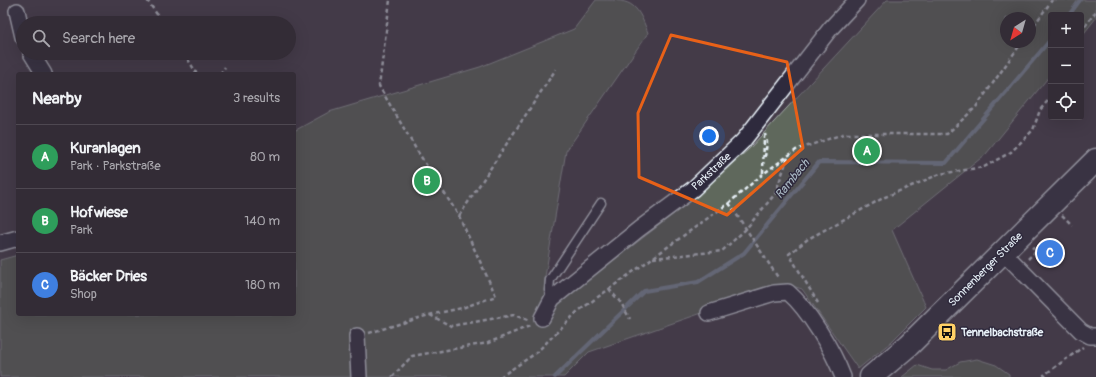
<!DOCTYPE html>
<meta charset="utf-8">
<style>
:root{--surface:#332c36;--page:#3e3842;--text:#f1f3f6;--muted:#a9a7ad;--line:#4e4851;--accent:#ffd166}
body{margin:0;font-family:Pangolin,sans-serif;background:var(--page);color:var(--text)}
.controls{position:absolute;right:12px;top:12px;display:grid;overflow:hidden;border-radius:4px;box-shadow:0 4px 16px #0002}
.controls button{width:36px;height:36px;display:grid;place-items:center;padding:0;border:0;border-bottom:1px solid var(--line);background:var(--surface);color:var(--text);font:20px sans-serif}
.compass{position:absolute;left:1000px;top:12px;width:36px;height:36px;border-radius:50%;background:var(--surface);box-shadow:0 4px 16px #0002;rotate:217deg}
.you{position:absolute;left:709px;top:136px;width:14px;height:14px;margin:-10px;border:3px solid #fff;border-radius:50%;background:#1a73e8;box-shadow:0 0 0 6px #1a73e833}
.badge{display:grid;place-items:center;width:26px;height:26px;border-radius:50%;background:var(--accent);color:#fff;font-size:13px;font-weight:700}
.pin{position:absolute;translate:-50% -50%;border:2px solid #fff;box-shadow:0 1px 4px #0006}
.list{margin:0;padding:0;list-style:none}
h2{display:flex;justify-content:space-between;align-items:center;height:52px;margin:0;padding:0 16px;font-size:17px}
h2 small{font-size:13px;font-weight:400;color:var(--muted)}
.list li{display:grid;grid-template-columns:26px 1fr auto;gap:12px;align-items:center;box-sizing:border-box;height:64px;padding:0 16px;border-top:1px solid var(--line)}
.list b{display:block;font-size:15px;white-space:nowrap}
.list p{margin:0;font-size:13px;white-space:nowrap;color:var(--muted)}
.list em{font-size:13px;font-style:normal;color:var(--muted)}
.icon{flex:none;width:22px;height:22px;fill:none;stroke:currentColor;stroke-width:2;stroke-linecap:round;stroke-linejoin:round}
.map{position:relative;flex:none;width:1096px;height:377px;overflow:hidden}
.search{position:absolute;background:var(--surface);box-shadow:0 4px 16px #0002;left:16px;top:16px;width:280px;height:44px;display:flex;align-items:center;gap:10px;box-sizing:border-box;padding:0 14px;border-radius:22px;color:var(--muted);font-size:15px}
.panel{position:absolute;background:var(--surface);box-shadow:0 4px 16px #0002;left:16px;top:72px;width:280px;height:244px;border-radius:4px}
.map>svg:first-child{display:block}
.green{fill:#5f685c;stroke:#a4acaa;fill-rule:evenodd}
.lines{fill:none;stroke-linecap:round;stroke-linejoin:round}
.stream{stroke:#8b9cab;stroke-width:4}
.lane-casing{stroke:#e8f1f8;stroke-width:11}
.street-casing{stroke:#e8f1f8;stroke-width:18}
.secondary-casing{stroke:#e8f1f8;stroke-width:25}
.path{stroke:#e8f1f8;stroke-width:2.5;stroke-dasharray:4 3;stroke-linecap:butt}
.lane{stroke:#2f2a3d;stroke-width:8}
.street{stroke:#2f2a3d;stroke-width:15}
.secondary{stroke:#2f2a3d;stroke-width:22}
.marked{fill:none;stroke:#e86118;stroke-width:3;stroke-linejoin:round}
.labels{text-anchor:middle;stroke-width:3;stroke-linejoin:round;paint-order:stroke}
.street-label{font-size:11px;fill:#e8f1f8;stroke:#2f2a3d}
.poi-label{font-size:11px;font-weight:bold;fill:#e8f1f8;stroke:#2f2a3d;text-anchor:start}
.water-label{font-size:12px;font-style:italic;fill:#aab9c4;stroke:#2f2a3d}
</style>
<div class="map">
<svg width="1096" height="377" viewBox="0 0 1096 377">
<rect width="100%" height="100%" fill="#443b48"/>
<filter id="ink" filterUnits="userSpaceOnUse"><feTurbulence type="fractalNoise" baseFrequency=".025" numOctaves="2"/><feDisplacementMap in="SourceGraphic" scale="8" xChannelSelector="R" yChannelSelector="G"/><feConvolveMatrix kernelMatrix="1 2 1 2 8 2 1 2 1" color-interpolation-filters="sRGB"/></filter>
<g filter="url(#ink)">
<!-- green -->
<g class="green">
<path d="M596 0C630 0 636 0 648 33L566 151 545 277 544 299 558 303 679 210 749 149 887 0H1096V18L1081 37V15H1051V74L986 154 892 230 926 307 891 342 858 369 802 289 786 284 589 352 564 377H0V260L18 255V314H294V131L329 112 480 67 574 29ZM1006 18H1030V42H1006Z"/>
<path d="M977 359 996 365 1009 374V377H902L917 365 932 370H946L960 362Z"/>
</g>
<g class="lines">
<!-- stream -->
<g class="stream">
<path d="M1069 15 1080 0"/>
<path d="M555 377 644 291 698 282 744 253 819 162 946 163 1051 39"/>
</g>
<defs>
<path id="lane" d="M552 299 549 290 550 280 601 203"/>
<g id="street">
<path d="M17 11 23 37"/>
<path d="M31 53 44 74"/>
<path d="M0 243 18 238"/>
<path d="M1003 252 1081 331 1090 336H1096"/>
<path d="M709 313 774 293 788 292C809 310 833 351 843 377"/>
<path d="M542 318 552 299 639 229 693 189 743 141 830 29 857 0"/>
<path d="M357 336 359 377"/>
</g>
<path id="secondary" d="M871 377 909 345 1096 160"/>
</defs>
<!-- lane casing -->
<use href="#lane" class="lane-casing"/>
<!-- street casing -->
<use href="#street" class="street-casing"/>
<!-- secondary casing -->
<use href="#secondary" class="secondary-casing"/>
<!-- path -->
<g class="path">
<path d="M147 0 163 23"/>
<path d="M1030 31 1052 0"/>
<path d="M1081 32 1096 11"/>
<path d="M184 53 197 74"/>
<path d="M220 74 225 67"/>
<path d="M765 157 767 142 765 134"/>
<path d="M763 173 764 136"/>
<path d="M729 203 779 279"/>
<path d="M1062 215 1072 225"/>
<path d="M459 216 556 69"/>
<path d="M1032 247 1042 256"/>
<path d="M653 258 722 251 745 230 775 194 788 157"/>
<path d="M1028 259 1036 251"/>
<path d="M609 289 621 303 630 319"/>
<path d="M818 303 789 254 808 239 885 197 940 174 984 167 1011 152 1033 130 1040 110 1051 97"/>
<path d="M430 315 451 326 514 315 528 320"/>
<path d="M369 333 429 315 462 308 496 296 459 216 416 149 379 86 390 0"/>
<path d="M392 377 412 356 488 343 532 325"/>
<path d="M500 377 536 353 577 312 729 203 763 174 796 150 843 134H947L976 107 1022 42"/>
<path d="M1046 377 1044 375 1083 347"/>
</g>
<!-- lane -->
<use href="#lane" class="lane"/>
<!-- street -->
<use href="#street" class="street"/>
<!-- secondary -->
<use href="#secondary" class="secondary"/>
</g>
</g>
<!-- marked area -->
<path d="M0 0H1096V377H0ZM671 35 787 62 803 148 727 215 639 177 638 113Z" fill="#443b48" fill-opacity=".55" fill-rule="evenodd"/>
<path class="marked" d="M671 35 787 62 803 148 727 215 639 177 638 113Z"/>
<!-- icons -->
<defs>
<symbol id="bus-square" viewBox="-11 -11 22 22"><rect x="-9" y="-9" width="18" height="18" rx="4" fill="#ffd166" stroke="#2f2a3d"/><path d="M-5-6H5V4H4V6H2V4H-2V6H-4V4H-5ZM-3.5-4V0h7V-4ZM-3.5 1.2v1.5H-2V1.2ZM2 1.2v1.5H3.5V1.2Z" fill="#111"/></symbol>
</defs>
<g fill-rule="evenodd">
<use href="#bus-square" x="936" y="321" width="22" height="22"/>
</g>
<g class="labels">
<!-- street labels -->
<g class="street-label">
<text transform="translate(711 171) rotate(-43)" y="4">Parkstraße</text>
<text transform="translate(985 269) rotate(-45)" y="4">Sonnenberger Straße</text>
</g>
<!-- poi labels -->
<g class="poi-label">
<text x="961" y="336">Tennelbachstraße</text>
</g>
<!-- water labels -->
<g class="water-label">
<text transform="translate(792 179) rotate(-51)" y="4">Rambach</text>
</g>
</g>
</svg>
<div class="controls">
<button>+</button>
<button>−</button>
<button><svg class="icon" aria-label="locate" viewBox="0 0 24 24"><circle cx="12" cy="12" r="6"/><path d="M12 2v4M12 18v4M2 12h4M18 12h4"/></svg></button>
</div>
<svg class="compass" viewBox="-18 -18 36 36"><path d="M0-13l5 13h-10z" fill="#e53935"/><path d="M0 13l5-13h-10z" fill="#a9a7ad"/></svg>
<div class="you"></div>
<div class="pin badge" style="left:867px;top:151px;background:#2e9e5b">A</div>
<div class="pin badge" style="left:427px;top:181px;background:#2e9e5b">B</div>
<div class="pin badge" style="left:1050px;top:253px;background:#3f7fe0">C</div>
<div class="search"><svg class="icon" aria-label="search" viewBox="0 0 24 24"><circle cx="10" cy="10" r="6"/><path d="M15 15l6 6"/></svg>Search here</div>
<section class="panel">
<h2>Nearby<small>3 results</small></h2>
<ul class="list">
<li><span class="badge" style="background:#2e9e5b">A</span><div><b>Kuranlagen</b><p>Park · Parkstraße</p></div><em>80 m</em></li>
<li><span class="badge" style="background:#2e9e5b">B</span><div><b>Hofwiese</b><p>Park</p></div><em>140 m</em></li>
<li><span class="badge" style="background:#3f7fe0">C</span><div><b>Bäcker Dries</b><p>Shop</p></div><em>180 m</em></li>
</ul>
</section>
</div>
